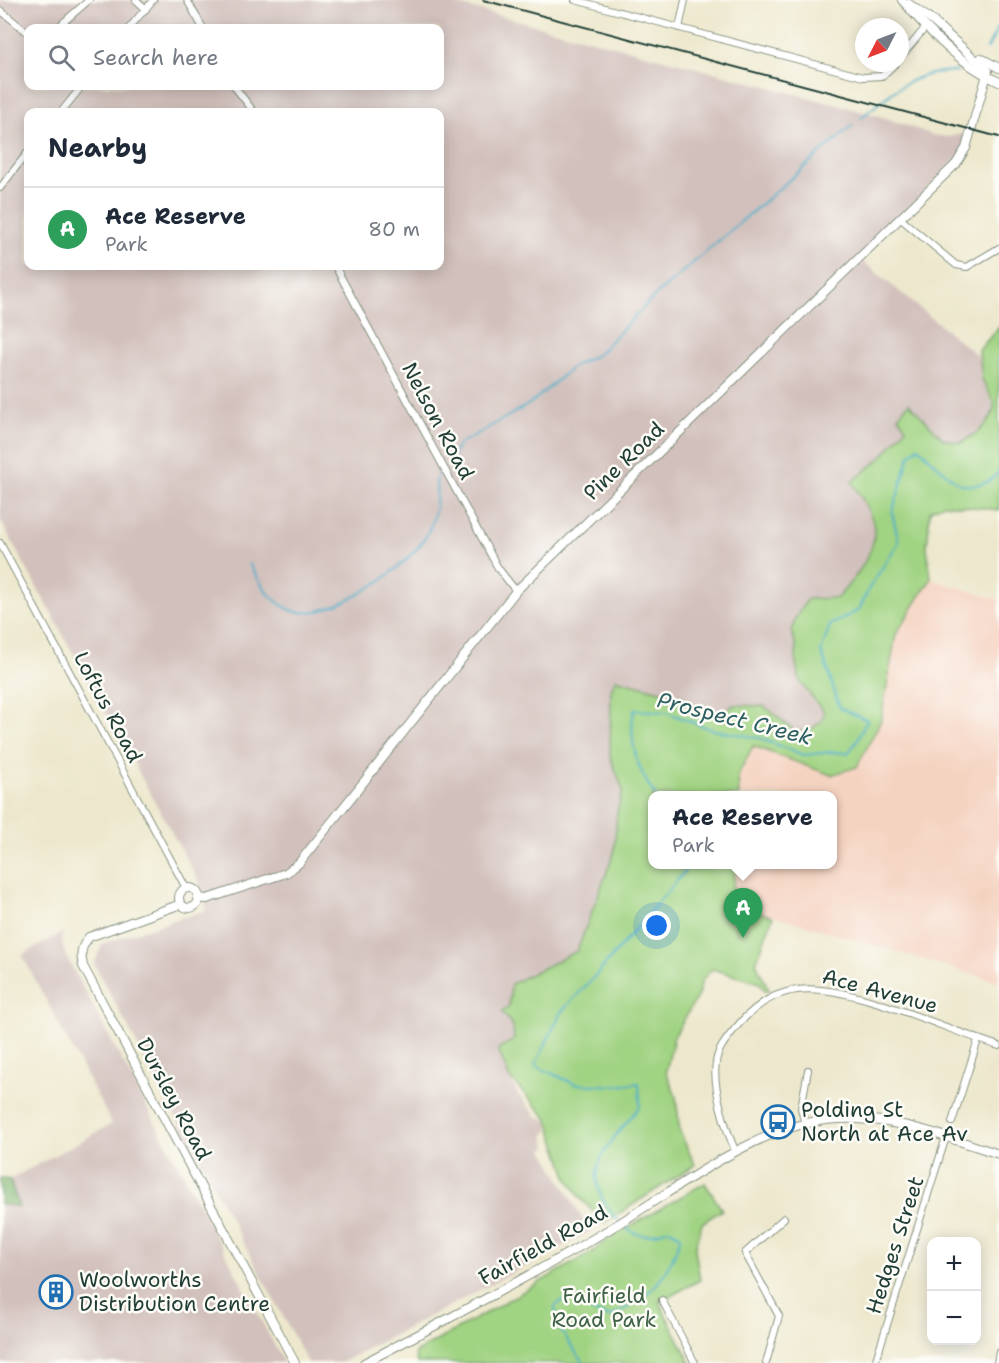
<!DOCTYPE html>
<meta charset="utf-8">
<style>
:root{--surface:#fff;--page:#f2f2f3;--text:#1f2937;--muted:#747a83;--line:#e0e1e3;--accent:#1f6fb2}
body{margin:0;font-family:"Shantell Sans",sans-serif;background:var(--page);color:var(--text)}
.controls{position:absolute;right:18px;bottom:18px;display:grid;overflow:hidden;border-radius:12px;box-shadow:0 3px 15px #0003}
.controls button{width:54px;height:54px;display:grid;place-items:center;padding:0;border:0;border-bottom:2px solid var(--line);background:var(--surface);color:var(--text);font:30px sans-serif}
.compass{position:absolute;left:855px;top:18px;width:54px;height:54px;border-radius:50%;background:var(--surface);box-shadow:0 3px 15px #0003;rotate:228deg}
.you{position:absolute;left:657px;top:926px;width:21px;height:21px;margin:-15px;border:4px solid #fff;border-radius:50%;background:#1a73e8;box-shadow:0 0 0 9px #1a73e833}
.badge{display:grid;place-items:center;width:39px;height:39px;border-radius:50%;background:var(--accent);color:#fff;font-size:20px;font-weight:700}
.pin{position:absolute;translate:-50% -50px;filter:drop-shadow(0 2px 3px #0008)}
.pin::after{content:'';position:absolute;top:32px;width:21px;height:18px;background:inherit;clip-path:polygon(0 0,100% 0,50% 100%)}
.popup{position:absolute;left:648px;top:791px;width:189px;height:78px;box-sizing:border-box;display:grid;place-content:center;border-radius:12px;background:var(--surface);filter:drop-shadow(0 2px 4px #0005);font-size:20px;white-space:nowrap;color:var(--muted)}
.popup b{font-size:22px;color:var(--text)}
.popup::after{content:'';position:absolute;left:50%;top:100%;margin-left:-12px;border:12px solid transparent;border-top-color:var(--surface)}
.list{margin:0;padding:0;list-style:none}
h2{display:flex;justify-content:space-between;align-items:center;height:78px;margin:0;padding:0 24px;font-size:26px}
h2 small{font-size:20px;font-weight:400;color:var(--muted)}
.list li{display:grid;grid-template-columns:39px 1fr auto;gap:18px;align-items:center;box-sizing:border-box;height:84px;padding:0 24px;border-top:2px solid var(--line)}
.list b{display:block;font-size:22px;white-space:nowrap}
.list p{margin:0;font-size:20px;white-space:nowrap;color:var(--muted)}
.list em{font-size:20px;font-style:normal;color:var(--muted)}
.icon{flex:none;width:33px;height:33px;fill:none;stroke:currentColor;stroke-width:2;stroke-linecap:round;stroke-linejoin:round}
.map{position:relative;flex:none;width:999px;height:1363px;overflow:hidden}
.search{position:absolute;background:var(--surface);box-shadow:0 3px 15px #0003;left:24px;top:24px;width:420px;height:66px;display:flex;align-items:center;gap:15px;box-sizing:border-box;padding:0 21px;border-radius:12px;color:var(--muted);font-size:22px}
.panel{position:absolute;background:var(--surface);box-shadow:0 3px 15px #0003;left:24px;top:108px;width:420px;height:162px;border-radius:12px}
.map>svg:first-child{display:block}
.built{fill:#f5d3c1}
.industrial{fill:#d1c0bc;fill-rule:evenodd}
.green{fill:#a0d382;stroke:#60885b;stroke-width:1.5}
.forest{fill:#80b570;stroke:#507952;stroke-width:1.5}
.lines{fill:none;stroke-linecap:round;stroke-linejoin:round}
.stream{stroke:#4aafc9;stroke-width:2}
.street-casing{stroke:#869280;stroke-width:8}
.secondary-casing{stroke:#869280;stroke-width:10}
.street{stroke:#fff;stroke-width:6}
.secondary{stroke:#fff;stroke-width:8}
.rail{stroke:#1f3d34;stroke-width:2}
.labels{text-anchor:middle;stroke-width:5;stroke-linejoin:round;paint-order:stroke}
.street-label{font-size:21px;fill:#1f3d34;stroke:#fdfcf7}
.poi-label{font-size:21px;fill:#1f3d34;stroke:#fdfcf7;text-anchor:start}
.park-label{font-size:21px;fill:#3f6248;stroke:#fdfcf7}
.water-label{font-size:22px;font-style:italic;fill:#2c5f61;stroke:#fdfcf7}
</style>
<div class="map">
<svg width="999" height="1363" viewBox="0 0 999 1363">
<rect width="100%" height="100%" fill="#fdfcf7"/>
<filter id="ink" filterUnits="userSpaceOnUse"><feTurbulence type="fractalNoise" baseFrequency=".0167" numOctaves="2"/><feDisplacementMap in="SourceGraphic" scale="12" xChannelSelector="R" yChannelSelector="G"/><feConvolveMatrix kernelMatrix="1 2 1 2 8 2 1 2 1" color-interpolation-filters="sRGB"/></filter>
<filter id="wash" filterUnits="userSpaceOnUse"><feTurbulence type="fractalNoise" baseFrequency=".008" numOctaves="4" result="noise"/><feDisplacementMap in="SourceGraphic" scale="24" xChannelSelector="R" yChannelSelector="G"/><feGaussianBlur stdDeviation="1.35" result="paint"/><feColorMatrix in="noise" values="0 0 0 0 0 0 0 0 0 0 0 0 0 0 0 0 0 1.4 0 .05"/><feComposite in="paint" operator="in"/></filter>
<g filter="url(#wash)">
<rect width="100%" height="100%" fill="#ede8cd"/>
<!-- built -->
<path class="built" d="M931 579 999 600V982L730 903 736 865 833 864V796L739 795 738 775 753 746 831 775 881 720 896 634Z"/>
<!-- industrial -->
<g class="industrial">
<path d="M0 0H440L883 117 933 135 949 137 961 134 969 136 966 148 860 259 979 357 982 379 994 408 986 425 975 435 960 444 943 439 909 403 906 428 882 457 852 482 867 509 875 533 867 556 853 581 837 598 807 599 795 619 792 631 796 646V663L813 700 824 712 822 721 807 732 795 731 764 706 733 705 722 717 706 713 683 697 611 691 610 756 623 789 617 812 614 853 581 946 577 951 512 984 509 1006 514 1040 509 1077 518 1094 536 1116 546 1120 549 1128 544 1136 547 1147 543 1149 590 1232 341 1363H308L94 964 103 943 206 910 199 882 0 520ZM28 28H440V86H28ZM28 112H440V266H28Z"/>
<path d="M65 931 61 936 65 954 284 1363H0V1185L112 1124 22 955Z"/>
</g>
<!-- green -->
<g class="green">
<path d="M999 327V510L944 504 930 510 927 547 931 579 896 634 881 720 857 767 831 775 753 746 738 775 739 795 653 796V864L736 865 731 902 773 917 756 963 769 990 765 991 760 983 712 969 702 980 698 995 674 1037 666 1071 676 1097 680 1132 695 1165 604 1223 582 1200 568 1179 547 1118 509 1077 498 1049 514 1040 513 1026 502 1012 509 1006 511 984 577 951 614 853 617 812 623 790 610 756 611 691 615 679 683 697 706 713 721 717 733 705 764 706 795 731 807 732 822 721 824 712 800 682 796 663V646L792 632 795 619 807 599 837 598C852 582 873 557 874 534 876 518 860 496 852 482L882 457 906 428 898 416 909 403 943 439 960 443C975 435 995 422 994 403L982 379 979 350Z"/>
<path d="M705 1183 722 1210 702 1223 695 1249 700 1280 659 1302 691 1363H417L415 1353 591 1253 609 1238Z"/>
</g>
<!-- forest -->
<path class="forest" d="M0 1178 10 1180 19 1207 0 1204Z"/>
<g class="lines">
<!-- stream -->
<g class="stream">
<path d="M987 49 999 26"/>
<path d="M861 118C893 91 913 71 958 71"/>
<path d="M999 357V361"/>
<path d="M452 458 458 445 531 403 575 365 597 355 657 294 853 125"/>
<path d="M249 564C262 584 268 600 291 610 326 626 415 564 428 532 432 524 435 513 436 505 438 492 433 481 440 469"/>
<path d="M656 796C637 771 628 740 634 710L666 712 713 730 759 738 804 755 830 752 848 753 857 741 867 720 840 708C832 688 830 672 821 652L830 625 859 610 869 588 899 542 892 513 910 455 918 447C931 458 943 473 957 482 969 489 993 484 999 471"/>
<path d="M618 1220C573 1173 609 1145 640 1106L639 1083 616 1086 575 1084 535 1066 561 1012 598 973 691 864"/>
<path d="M583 1363 557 1325 555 1306 571 1295 593 1312 610 1317C651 1296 667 1280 681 1236L668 1229C649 1237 637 1239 622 1224"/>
</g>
</g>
</g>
<g filter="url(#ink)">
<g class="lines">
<defs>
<g id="street">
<path d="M136 0 146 9"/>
<path d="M187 0 203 28"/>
<path d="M575 0 863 77 882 76 896 63"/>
<path d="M0 10 28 33"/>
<path d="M57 28 89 0"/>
<path d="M129 28 153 0"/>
<path d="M679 28 685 0"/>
<path d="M900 58 925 28"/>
<path d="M234 86 254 112"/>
<path d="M61 112 82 86"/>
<path d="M0 188 28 152"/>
<path d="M901 219 956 265 967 267 999 248"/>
<path d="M335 266 498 568 516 591"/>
<path d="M0 543 186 888"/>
<path d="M952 1122 978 1040"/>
<path d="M805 1124 801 1108 808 1070"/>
<path d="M736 1152C726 1131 712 1086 716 1063 717 1051 725 1041 733 1031 749 1011 770 993 797 990 850 983 946 1030 999 1046"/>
<path d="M662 1300 695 1363"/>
<path d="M766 1363 779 1316 745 1253 784 1218"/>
<path d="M875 1363 946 1137"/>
<path d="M997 1363 999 1352"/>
</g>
<g id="secondary">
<path d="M902 0C929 32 960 64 999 82"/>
<path d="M909 4 933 21"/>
<path d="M981 58 999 68"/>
<circle cx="189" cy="898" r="10"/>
<path d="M198 898 207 899 286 873 299 863 516 591 956 164 966 148 988 71 928 17"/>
<path d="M181 904 89 937C81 947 80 953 83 966L295 1363"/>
<path d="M364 1363C446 1320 529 1277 608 1230 673 1192 752 1128 826 1120 886 1113 943 1136 999 1154"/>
</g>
</defs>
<!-- street casing -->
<use href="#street" class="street-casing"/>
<!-- secondary casing -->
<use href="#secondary" class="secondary-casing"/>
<!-- street -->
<use href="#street" class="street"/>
<!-- secondary -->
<use href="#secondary" class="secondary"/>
<!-- rail -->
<path class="rail" d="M483 0 999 137"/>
</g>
</g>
<!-- icons -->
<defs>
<symbol id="bus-ring" viewBox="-11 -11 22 22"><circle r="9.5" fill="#fdfcf7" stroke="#1f6fb2" stroke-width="1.5"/><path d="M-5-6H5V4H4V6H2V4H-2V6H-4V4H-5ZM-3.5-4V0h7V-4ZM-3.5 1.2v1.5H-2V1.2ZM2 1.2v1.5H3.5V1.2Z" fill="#1f6fb2"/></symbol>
<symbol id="building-ring" viewBox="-11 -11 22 22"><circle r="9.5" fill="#fdfcf7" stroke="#1f6fb2" stroke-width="1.5"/><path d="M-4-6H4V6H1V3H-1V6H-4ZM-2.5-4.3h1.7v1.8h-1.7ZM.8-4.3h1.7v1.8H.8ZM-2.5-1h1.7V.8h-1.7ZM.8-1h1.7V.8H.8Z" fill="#1f6fb2"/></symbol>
</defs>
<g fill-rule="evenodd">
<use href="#bus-ring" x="759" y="1103" width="38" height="38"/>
<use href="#building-ring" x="37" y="1273" width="38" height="38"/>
</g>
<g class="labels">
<!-- street labels -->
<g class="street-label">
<text transform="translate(438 421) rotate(62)" y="7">Nelson Road</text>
<text transform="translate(624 461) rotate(-44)" y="7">Pine Road</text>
<text transform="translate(108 707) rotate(62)" y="7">Loftus Road</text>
<text transform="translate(880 991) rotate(15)" y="7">Ace Avenue</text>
<text transform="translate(174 1099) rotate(62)" y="7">Dursley Road</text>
<text transform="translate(543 1245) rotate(-29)" y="7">Fairfield Road</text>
<text transform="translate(895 1245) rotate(-72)" y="7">Hedges Street</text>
</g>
<!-- poi labels -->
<g class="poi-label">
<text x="801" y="1117">Polding St<tspan x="801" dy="24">North at Ace Av</tspan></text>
<text x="79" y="1287">Woolworths<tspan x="79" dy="24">Distribution Centre</tspan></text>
</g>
<!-- park labels -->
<g class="park-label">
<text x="604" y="1303">Fairfield<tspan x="604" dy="24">Road Park</tspan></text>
</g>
<!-- water labels -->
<g class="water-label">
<text transform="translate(735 718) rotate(14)" y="8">Prospect Creek</text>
</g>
</g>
</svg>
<div class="controls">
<button>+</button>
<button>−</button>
</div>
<svg class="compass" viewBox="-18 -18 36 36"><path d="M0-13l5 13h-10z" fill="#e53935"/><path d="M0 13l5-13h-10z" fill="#747a83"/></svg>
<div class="you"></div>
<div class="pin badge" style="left:743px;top:938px;background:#2e9e5b">A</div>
<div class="popup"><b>Ace Reserve</b>Park</div>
<div class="search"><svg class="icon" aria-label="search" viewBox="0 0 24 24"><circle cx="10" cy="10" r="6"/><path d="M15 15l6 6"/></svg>Search here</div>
<section class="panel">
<h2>Nearby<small></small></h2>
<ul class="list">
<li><span class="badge" style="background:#2e9e5b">A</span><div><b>Ace Reserve</b><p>Park</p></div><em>80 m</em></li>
</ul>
</section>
</div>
